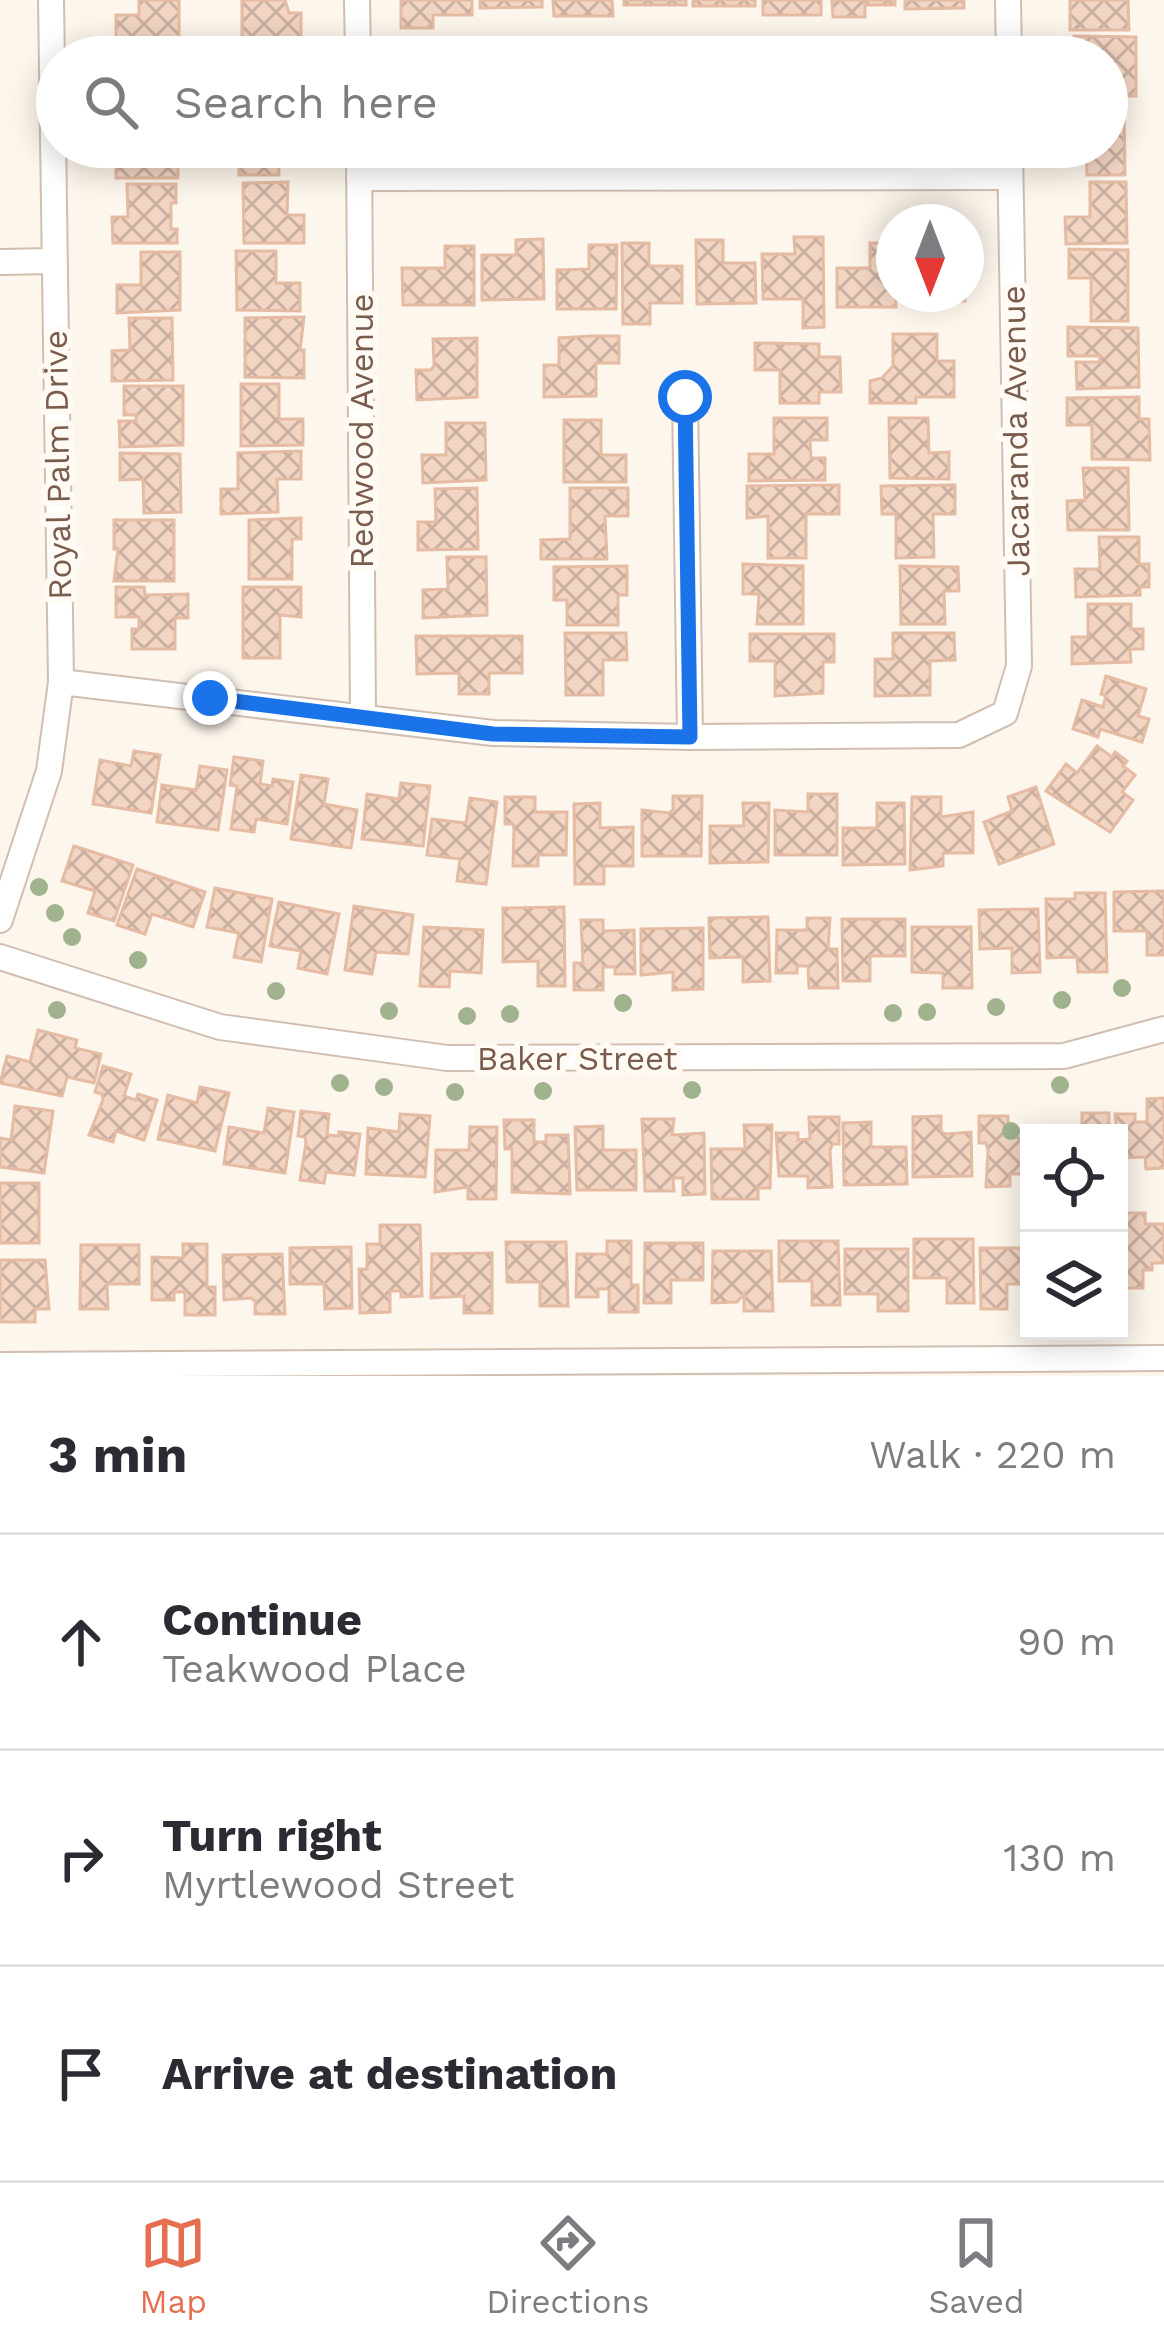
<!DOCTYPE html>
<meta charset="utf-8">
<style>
:root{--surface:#fff;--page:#f7f7f7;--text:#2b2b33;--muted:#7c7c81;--line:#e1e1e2;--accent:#e76f51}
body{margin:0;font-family:"Work Sans",sans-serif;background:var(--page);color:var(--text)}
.controls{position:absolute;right:36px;bottom:36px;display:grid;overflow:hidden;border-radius:0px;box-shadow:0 6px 30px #0003}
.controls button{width:108px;height:108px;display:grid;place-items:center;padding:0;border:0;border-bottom:3px solid var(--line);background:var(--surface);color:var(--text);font:60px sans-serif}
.compass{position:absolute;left:876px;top:204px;width:108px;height:108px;border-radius:50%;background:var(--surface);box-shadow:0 6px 30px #0003;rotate:180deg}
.stop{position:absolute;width:36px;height:36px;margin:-27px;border:9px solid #1a73e8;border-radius:50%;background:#fff}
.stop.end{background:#1a73e8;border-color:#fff;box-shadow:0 3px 12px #0008}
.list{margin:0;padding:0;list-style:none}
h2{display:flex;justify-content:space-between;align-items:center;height:156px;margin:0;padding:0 48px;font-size:51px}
h2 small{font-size:39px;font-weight:400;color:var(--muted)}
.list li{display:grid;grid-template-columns:78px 1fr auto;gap:36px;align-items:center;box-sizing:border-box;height:216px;padding:0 48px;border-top:3px solid var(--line)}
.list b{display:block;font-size:45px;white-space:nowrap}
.list p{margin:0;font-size:39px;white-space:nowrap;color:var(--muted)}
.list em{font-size:39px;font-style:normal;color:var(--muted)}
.icon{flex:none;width:66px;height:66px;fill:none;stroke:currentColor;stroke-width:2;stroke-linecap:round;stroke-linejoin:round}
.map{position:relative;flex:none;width:1164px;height:1376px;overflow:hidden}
.search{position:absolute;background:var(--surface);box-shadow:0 6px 30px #0003;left:36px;right:36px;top:36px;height:132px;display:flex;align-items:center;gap:30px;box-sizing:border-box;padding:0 42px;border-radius:66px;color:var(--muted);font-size:45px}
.sheet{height:804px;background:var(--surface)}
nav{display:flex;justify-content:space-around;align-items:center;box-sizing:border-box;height:168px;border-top:3px solid var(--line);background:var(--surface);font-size:33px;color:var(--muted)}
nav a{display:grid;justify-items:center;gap:6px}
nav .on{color:var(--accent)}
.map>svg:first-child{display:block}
.building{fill:url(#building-cross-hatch);stroke:#e6bba3;stroke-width:3}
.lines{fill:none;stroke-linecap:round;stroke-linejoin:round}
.minor-casing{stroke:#d1beb0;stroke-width:28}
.minor{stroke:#fff;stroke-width:24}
.tree{fill:#a0b28e}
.route{stroke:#1a73e8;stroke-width:15}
.labels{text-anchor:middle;stroke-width:12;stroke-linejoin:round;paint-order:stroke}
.street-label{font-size:33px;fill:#7a5c4d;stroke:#fffaf3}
</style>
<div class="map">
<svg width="1164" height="1376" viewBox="0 0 1164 1376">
<defs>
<pattern id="building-cross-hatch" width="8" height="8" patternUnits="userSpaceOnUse" patternTransform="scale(3)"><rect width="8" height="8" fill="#f3d5c3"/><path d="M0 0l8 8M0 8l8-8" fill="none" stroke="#cab0a1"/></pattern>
</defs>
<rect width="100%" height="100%" fill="#fdf6ec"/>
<!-- building -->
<g class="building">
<path d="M139 0H179V41L116 43V15H139Z"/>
<path d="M242 0H285L289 13H301V41H242Z"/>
<path d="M401 0H472V15H433V28H401Z"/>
<path d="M480 0H542V7L480 8Z"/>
<path d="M553 0H612L613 16H554Z"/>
<rect x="624" y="0" width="62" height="5"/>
<rect x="693" y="0" width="62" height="6"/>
<rect x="763" y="0" width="58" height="15"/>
<path d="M832 0H895V5H865V17H833Z"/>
<path d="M905 0H964V8L905 9Z"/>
<path d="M1070 0H1128L1129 30H1070Z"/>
<path d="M1074 36 1136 37V96H1107V57H1074Z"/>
<path d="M274 47V57H238V48Z"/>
<path d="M109 49H138V56L181 57H110Z"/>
<path d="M1107 103H1124L1125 175H1087L1086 147H1107Z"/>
<path d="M141 147H178V178H116V151L141 150Z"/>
<path d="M239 147H278L279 175H239Z"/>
<path d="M288 182 287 215H304V243H244L243 183Z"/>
<path d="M1090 182H1126L1127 243 1066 244 1065 217H1090Z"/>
<path d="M127 184H176V203H171V229H177V243H113L112 217H128Z"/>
<path d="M794 237H823L824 327 803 328V299H763L762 254H795Z"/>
<path d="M543 239 544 299 482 300V255H516V240Z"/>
<path d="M696 240H723V263H755L756 303 697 304Z"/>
<path d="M622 243H649V266H682V303H650V324H623Z"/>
<path d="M870 243H894L896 307H837V268H870Z"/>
<path d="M589 245H617L616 309H557V270L589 269Z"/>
<path d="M445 246H474V305H403L402 268H445Z"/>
<path d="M1069 249 1128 250V321H1091V278H1069Z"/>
<path d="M236 251H276V283H300V311L237 310Z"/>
<path d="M141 252H180V310L117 313V285H141Z"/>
<rect x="904" y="294" width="61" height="7"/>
<path d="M304 317 300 350H304V378L245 377V318Z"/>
<path d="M129 318H172L173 380 112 381V351L130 350Z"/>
<path d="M1068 327 1138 328 1139 387 1077 389 1076 362H1100V356H1068Z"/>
<path d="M893 334H937V361H954V397H916V403H870V381L882 378 893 366Z"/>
<path d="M592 336H619V363H596V396L544 397V365H559V338Z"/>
<path d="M477 338V397L417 400 416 370H431L434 366 433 339Z"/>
<path d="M755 343 819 344V357H840L841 392H819V403H780V370H755Z"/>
<path d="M241 384H279V419H303V445L241 446Z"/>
<path d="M124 386H183V445L120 447 119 421H136V415H124Z"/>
<path d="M1139 397V419H1149L1150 460 1092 459V425H1067V398Z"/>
<path d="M774 418H827V440H810L811 458H825V480L749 481V454H774Z"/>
<path d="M889 418H928L929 453 949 452V479L890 478Z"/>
<path d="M564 420H601V455H626V482H564Z"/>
<path d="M446 423H485L486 480 423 483 422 455H446Z"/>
<path d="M301 451V479H277L278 512 221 514V489H238V453Z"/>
<path d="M120 453 180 454 181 512 144 513 143 479 120 480Z"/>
<path d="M1083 468H1128L1129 530H1068L1067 501 1085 500Z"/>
<path d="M839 485V514H806V558H768V516L747 518V486Z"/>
<path d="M955 485V514H933L934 557 896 558V514H882L881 486Z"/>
<path d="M477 488 478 549 418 550V522H436L435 489Z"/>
<path d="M570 488H628V516H605L607 559H541V540L570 539Z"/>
<path d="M301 518V539H292V579H249V520Z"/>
<path d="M114 520H174V581H114L118 549H114Z"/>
<path d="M1099 537H1139V564H1149V587H1140V595L1076 597 1075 569H1100Z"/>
<path d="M447 557H486L487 615 423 618V590L448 589Z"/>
<path d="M743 564 803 566V624H757L759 594H743Z"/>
<path d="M627 566V595H618V625H567V600H554V567Z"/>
<path d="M900 566 958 567 959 591H944L945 624H901Z"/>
<path d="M116 587H144L145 595 188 594V618H175V649H132V629H139V617H116Z"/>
<path d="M243 587H301V617L280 615V658H243Z"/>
<path d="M1088 604H1131V629H1143V649H1130L1131 662 1072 664V637H1088Z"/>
<path d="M565 633H626L627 660H603V695H566Z"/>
<path d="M893 633H954L955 660 930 661V695L875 696V659H893Z"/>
<path d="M750 634H834V662H823V693L775 696V661H750Z"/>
<path d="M416 636H522V673H489V694H459V673L417 674Z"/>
<path d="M1106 676 1146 689 1138 716 1149 719 1142 742 1100 729 1098 737 1073 729 1082 700 1103 707 1106 696 1101 694Z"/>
<path d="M1097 746 1112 757 1115 752 1127 761 1123 766 1135 775 1122 792 1133 800 1110 832 1046 791 1066 764 1077 773Z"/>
<path d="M134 751 160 755 151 813 93 804 100 760 131 766Z"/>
<path d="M234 757 263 761 260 784 272 786 273 779 293 782 287 824 256 819 254 832 231 829 237 786 230 785Z"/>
<path d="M200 766 227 770 218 830 157 822 162 785 196 790Z"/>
<path d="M301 775 328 779 324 804 357 810 351 848 291 839Z"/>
<path d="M401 783 430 786 423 846 362 839 367 794 399 799Z"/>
<path d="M1036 787 1054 844 999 864 984 822 1012 811 1008 797Z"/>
<path d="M808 794H837V855H775V810L808 812Z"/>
<path d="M673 796H702L701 856H642V810L669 813 673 810Z"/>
<path d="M505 797H535V812H567L566 855H538V866H513L514 829 513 824H505Z"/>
<path d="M912 797H941V817L973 812V853H943V866L910 870Z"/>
<path d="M470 798 497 802 486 884 457 881 460 859 427 855 432 819 466 823Z"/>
<path d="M600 803V828L633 827V866H604V884H575L574 804Z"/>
<path d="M743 803H769L768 862 710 863V826H744Z"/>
<path d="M877 803H904L905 864 843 865V828H877Z"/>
<path d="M74 846 133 865 114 921 88 913 95 891 62 881Z"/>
<path d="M137 869 205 892 193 927 152 914 145 934 117 925Z"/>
<path d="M215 888 272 899 261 962 234 957 239 933 207 927Z"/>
<path d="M1164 891V955H1147V931H1114V892Z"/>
<path d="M1075 893H1105L1107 972H1078L1077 957 1047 958 1046 899H1075Z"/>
<path d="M279 902 339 914 327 974 298 968 301 951 270 946Z"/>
<path d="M354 906 413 915 408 954 376 952 372 974 345 970Z"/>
<path d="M564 907 565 986H538V961L503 962V908Z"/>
<path d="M1038 909 1040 972 1012 973V948L980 949 979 910Z"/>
<path d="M768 917 770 981 743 982V957L710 958 709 918Z"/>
<path d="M807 918H830L828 949H837L838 988H809L808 966H797V973H776L777 930H807Z"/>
<path d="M842 919H905V956H870V981H843Z"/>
<path d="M581 920H603V931L634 930 635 974H615V967H603V990H574V963H583Z"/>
<path d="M424 927 483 930 481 973 450 971 449 987 420 986Z"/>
<path d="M912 927H971L972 988H943V973L912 972Z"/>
<path d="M703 928V989L673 990V972L641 975V929Z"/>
<path d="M38 1030 77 1040 75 1048 101 1054 94 1083 67 1077 62 1096 0 1083 7 1056 30 1062Z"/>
<path d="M103 1066 131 1074 124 1096 136 1100 138 1094 157 1100 144 1140 116 1131 113 1142 89 1135 103 1100 102 1094 95 1092Z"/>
<path d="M200 1087 229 1093 215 1151 158 1139 168 1095 197 1103Z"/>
<path d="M1164 1098V1168L1146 1169 1145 1157 1119 1158 1115 1114H1135V1122H1147V1099Z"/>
<path d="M15 1106 53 1111 44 1173 0 1167V1138L11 1140Z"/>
<path d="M268 1108 294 1112 285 1173 224 1164 229 1127 264 1133Z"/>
<path d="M301 1111 329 1114 327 1135 339 1136V1132L360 1134 354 1175 326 1172 324 1183 300 1180 306 1143 305 1137 298 1136Z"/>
<rect x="1082" y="1113" width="27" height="20"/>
<path d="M400 1114 430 1116 425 1177 366 1174 368 1128 399 1132Z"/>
<path d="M941 1116V1131L945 1134 971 1132 972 1176 913 1177V1117Z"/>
<path d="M979 1116H1008V1131H1040L1029 1133V1174H1010V1186L986 1187 988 1150 986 1143H979Z"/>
<path d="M809 1117H839V1144H832L830 1151 832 1187 808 1188V1176H779L776 1133H798V1140L810 1139Z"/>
<path d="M642 1119H674L672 1135 704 1133 705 1194 683 1195V1178H673L674 1191H645Z"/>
<path d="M504 1120H534V1142H546V1135H568L570 1194 512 1192V1149H505Z"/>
<path d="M871 1122V1147H906L907 1184 844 1185 843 1123Z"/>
<path d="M744 1125H772L770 1188H758V1199H712L711 1149H745Z"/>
<path d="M603 1126V1150H636V1190H577L575 1127Z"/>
<path d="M470 1127H497L496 1199H468V1187L435 1192 436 1150H469Z"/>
<rect x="0" y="1183" width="39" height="60"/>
<path d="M1119 1213H1145V1224H1164V1263H1152V1270H1143V1288H1119Z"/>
<path d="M380 1225H420L422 1296 401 1297V1291H390V1312L360 1313 359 1269H367V1244H380Z"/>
<path d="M914 1239H973L974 1303H947V1278H914Z"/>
<path d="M607 1241H631V1285H638V1312H609V1289H598V1297H576L577 1254H607Z"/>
<path d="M779 1241H838L840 1305H812V1281H779Z"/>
<path d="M506 1242H566L568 1306H540V1282H507Z"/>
<path d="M645 1243H703V1280H671V1303H644Z"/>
<path d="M183 1244H207V1287H215V1315H185V1292H174V1300H152V1257L183 1258Z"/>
<path d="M81 1245H139V1284H107L108 1309H80Z"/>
<path d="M351 1247 352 1308 325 1309 324 1284H290V1248Z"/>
<path d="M980 1248H1029V1284H1007V1309H981Z"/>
<path d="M845 1249H908V1311H878V1294H845Z"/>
<path d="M713 1251H771L773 1311H744V1294L737 1302 712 1303Z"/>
<path d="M492 1253V1313H464V1296L431 1298 432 1254Z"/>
<path d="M282 1254 285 1314H255V1301L251 1298 224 1300 223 1255Z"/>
<path d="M0 1260H45L49 1309H35V1322H0Z"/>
</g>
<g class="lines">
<defs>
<g id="minor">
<path d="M357 0 358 57"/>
<path d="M1008 0 1009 57"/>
<path d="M359 147 363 716"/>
<path d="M359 178 1010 177"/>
<path d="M0 262 53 261"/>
<path d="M685 397 690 737"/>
<path d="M61 682 493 733 690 737 959 735 1005 713 1019 666 1010 147"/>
<path d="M0 920 49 771 61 682 51 0"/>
<path d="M0 957 220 1027 447 1058 1064 1056 1164 1029"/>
<path d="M0 1365 1164 1358"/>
</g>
</defs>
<!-- minor casing -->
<use href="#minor" class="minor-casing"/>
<!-- minor -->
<use href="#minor" class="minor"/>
</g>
<!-- trees -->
<g class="tree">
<circle cx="39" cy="887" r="9"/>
<circle cx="55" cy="913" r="9"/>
<circle cx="72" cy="937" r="9"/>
<circle cx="138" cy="960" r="9"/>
<circle cx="1122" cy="988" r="9"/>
<circle cx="276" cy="991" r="9"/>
<circle cx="1062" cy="1000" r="9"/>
<circle cx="623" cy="1003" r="9"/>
<circle cx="996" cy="1007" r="9"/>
<circle cx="57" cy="1010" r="9"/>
<circle cx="389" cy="1011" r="9"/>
<circle cx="927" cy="1012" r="9"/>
<circle cx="893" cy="1013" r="9"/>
<circle cx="510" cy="1014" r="9"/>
<circle cx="467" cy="1016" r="9"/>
<circle cx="340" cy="1083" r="9"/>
<circle cx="1060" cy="1085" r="9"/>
<circle cx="384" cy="1087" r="9"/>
<circle cx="692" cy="1090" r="9"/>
<circle cx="543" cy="1091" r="9"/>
<circle cx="455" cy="1092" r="9"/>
<circle cx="1011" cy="1131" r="9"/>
</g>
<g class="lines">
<!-- route -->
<path class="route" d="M210 698 493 734 690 737 685 397"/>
</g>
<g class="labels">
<!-- street labels -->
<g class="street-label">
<text transform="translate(361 431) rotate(-90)" y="12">Redwood Avenue</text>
<text transform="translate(1015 431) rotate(-91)" y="12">Jacaranda Avenue</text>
<text transform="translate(57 465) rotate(-91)" y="12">Royal Palm Drive</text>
<text x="577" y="1070">Baker Street</text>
</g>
</g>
</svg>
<div class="controls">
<button><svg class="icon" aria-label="locate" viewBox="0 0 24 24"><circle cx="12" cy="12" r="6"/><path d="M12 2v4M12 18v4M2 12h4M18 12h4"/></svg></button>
<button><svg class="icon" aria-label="layers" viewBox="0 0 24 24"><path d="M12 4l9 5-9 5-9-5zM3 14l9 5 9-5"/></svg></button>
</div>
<svg class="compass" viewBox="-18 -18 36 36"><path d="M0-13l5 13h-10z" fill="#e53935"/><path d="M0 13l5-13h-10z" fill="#7c7c81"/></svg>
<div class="stop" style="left:685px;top:397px"></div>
<div class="stop end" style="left:210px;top:698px"></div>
<div class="search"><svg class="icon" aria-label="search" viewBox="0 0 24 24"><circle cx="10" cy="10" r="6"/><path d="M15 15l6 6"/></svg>Search here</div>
</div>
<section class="sheet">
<h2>3 min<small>Walk · 220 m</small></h2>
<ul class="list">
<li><svg class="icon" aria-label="ahead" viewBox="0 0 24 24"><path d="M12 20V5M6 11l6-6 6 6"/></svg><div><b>Continue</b><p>Teakwood Place</p></div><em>90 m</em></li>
<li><svg class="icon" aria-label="right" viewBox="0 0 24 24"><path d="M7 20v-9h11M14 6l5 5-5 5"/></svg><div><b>Turn right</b><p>Myrtlewood Street</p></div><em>130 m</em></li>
<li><svg class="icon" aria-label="arrive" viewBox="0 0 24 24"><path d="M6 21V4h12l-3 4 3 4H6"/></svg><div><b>Arrive at destination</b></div></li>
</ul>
</section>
<nav>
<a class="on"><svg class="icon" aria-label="map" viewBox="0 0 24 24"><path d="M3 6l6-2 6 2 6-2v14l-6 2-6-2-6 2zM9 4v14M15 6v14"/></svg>Map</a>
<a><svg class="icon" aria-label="directions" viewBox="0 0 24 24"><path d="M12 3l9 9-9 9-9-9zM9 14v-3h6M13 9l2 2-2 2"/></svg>Directions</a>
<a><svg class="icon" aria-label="saved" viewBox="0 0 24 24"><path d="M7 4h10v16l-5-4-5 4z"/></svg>Saved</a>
</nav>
